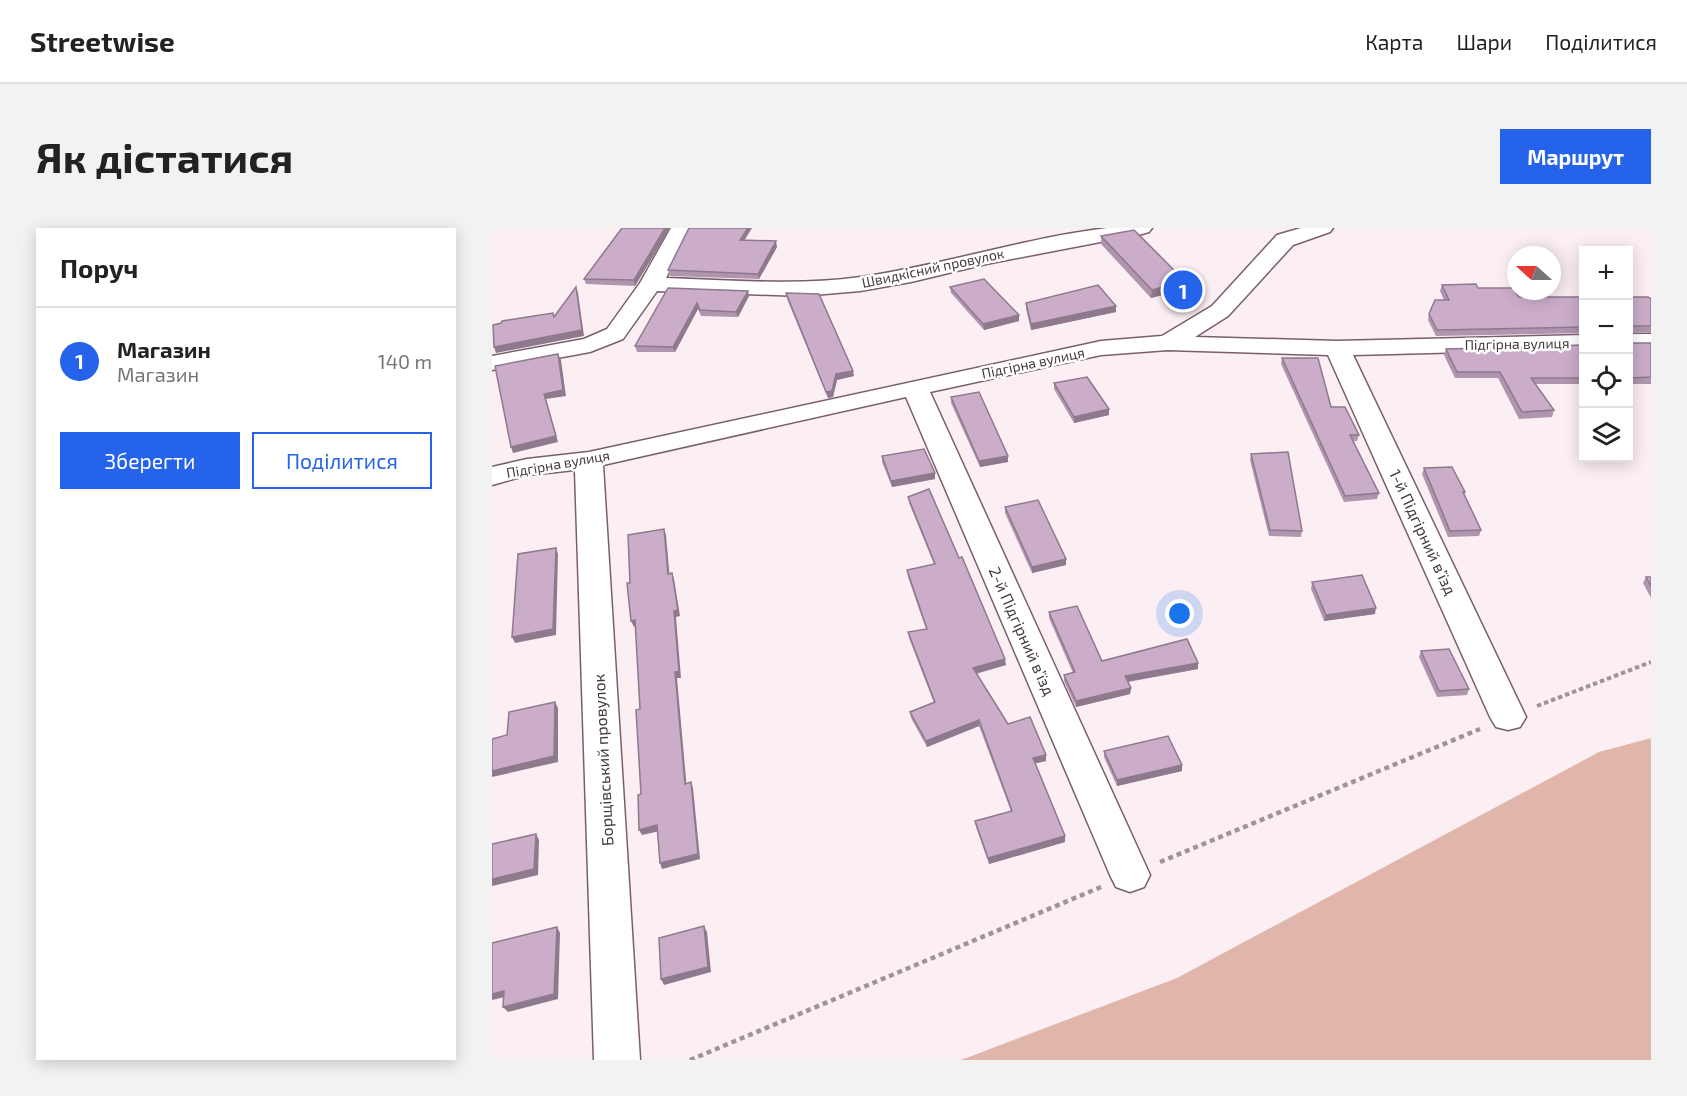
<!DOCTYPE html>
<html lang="uk">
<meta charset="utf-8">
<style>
:root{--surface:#fff;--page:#f2f2f2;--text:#222;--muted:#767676;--line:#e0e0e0;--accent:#2563eb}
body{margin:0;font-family:"Exo 2",sans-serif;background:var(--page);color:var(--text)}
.controls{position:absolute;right:18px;top:18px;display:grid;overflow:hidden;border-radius:0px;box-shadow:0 3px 15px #0003}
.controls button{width:54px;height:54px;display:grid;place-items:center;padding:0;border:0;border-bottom:2px solid var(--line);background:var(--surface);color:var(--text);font:30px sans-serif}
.compass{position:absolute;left:1015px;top:18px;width:54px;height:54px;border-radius:50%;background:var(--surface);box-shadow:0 3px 15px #0003;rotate:291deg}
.you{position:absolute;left:688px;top:386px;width:21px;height:21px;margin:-15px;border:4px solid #fff;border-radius:50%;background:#1a73e8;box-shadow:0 0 0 9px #1a73e833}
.badge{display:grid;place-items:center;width:39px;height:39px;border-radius:50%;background:var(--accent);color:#fff;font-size:20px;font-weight:700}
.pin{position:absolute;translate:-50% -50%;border:3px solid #fff;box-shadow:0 2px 6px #0006}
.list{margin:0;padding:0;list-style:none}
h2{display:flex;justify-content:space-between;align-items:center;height:78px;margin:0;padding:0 24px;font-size:26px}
h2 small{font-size:20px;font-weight:400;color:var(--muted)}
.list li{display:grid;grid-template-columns:39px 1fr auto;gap:18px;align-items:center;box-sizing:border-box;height:108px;padding:0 24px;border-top:2px solid var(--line)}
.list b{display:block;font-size:22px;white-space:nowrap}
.list p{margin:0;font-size:20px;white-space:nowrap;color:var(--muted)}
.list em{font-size:20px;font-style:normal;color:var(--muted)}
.actions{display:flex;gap:12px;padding:18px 24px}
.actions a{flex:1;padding:14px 0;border:2px solid var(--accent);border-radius:0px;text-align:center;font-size:21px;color:var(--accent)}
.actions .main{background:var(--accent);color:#fff}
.icon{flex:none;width:33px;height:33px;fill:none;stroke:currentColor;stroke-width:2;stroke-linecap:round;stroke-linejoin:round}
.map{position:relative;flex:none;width:1159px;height:832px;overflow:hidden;border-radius:0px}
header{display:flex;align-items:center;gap:36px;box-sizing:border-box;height:84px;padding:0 30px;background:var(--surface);border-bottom:2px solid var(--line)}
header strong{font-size:28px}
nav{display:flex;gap:33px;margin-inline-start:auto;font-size:21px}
.intro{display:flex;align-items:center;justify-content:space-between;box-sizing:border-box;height:144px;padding:0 36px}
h1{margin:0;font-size:42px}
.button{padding:15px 27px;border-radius:0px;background:var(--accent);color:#fff;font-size:21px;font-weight:700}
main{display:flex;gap:36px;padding:0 36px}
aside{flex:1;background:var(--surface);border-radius:0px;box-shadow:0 3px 15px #0003}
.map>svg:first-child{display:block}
.forest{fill:#e1b6aa}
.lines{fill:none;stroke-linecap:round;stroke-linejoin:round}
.minor-casing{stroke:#7a5f6b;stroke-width:3}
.path-far1{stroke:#9f9398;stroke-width:4;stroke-dasharray:4.5 3;stroke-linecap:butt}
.path{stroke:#9f9398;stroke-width:4.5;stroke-dasharray:5 4;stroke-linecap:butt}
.minor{fill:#fff;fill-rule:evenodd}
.wall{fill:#af95ae}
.shaded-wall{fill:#8e798d}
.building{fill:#cbadca;stroke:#8e798d;stroke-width:1.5}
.labels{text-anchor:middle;stroke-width:5;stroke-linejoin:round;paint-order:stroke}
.far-street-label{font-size:14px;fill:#44383d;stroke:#fff}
.street-label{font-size:16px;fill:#44383d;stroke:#fff}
</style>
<header>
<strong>Streetwise</strong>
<nav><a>Карта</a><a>Шари</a><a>Поділитися</a></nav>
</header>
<div class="intro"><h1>Як дістатися</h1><a class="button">Маршрут</a></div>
<main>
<aside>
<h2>Поруч<small></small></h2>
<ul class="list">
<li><span class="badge">1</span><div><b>Магазин</b><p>Магазин</p></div><em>140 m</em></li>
</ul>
<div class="actions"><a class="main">Зберегти</a><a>Поділитися</a></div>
</aside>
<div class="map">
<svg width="1159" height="832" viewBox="0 0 1159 832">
<rect width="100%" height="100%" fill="#fceff4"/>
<!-- forest -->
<path class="forest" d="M1159 510V832H469L685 750 1107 524Z"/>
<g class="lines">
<defs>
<g id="minor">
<path d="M179 0H199L174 50C238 52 305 58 369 49 452 37 532 10 615 0 630 0 646 0 660 0L657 4 650 6 494 36 419 54 368 63 310 68 165 63 131 111 98 124 0 142V128L92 111 115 101 148 55Z"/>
<path d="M809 0H841L838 4 801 17 736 88 703 109 845 113 1092 107V121L861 127 1034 489 1028 499 1016 502 1004 499 998 489 836 127 676 122 609 127 438 164 658 647 652 659 638 664 624 659 618 647 414 169 111 237 148 832H102L83 242 36 247 0 257V239L35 231 97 224 609 113 670 108 720 78 785 7Z"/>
<rect x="1136" y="106" width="23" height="14"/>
</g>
</defs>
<!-- minor casing -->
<use href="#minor" class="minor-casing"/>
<!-- path-far1 -->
<path class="path-far1" d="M1045 478 1159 434"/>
<!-- path -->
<g class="path">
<path d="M668 634 988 501"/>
<path d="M198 832 609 659"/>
</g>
<!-- minor -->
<use href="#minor" class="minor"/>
</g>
<!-- wall -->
<g class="wall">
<path d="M130 0H178L143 58 94 56 92 51Z"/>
<path d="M609 8 692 61 659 70 609 16Z"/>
<path d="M253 12 285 19 267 51 178 48 176 42Z"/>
<path d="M950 57 986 60 1027 69H1092V105L944 108 936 92 937 86 952 72 948 63Z"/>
<path d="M458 59 527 93 492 102 459 65Z"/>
<path d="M176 60 256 63 257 68 246 89 209 88 206 81 183 124H145L143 118Z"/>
<path d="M294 65 362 148 345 152 341 169 336 170 295 71Z"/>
<path d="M1137 69 1159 71V104H1137V115H1159V156H1137Z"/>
<path d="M534 75 624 84 539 102 534 81Z"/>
<path d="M1092 117V156H1044L1062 182 1060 189 1027 191 1006 150H963L952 127 954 121Z"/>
<path d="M790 130 867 207 865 213H861L887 265 885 271 852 274 789 136Z"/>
<path d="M562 155 617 181V187L582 195 562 161Z"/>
<path d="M459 169 516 228V234L488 239 459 175Z"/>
<path d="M759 226 810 303 809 309 777 308 758 232Z"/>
<path d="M390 228 443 245V251L400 259 390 234Z"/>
<path d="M932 240 973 264 972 267 989 302 987 308 956 309 930 246Z"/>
<path d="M416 269 514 437 484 446 516 496 554 527V533L543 535 573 608V614L497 636 484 599 483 593 519 583 487 498 435 519 419 490 418 484 442 475 417 410 416 404 434 401 416 349 415 342 442 336 417 275Z"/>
<path d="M513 279 574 337 540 345 513 285Z"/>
<path d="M1154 349H1159V370L1151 355Z"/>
<path d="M820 354 883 386 832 393 819 361Z"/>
<path d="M557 384 610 433 706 435V441L636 454 639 460 638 466 584 479 572 453V447L581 445 557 390Z"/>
<path d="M929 423 977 461 975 467 945 469 927 429Z"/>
<path d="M612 523 690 543 625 558 612 529Z"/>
</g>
<!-- shaded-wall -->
<g class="shaded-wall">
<path d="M173 0H178L143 58 142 52Z"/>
<path d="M256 0H260L249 18 248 12Z"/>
<path d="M284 13 285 19 267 51 266 46Z"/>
<path d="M693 53 692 61 659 70 660 62Z"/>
<path d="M84 59 86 65 92 108 4 125 2 119 90 102Z"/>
<path d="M256 63 257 68 246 89 244 84Z"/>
<path d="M205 75 206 81 183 124 181 119Z"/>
<path d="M624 78V84L539 102V96Z"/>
<path d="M527 87V93L492 102 491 96Z"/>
<path d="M66 126 69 132 74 168 54 171 66 214 21 225 19 219Z"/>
<path d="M361 143 362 148 345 152 341 169 336 170 334 164 344 146Z"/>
<path d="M617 181V187L582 195V189Z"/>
<path d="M516 228V234L488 239 487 233Z"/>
<path d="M443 245V251L400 259 399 253Z"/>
<path d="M172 301 174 307 178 352 176 346Z"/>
<path d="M64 320 66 326 64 407 23 415 20 409Z"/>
<path d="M574 331V337L540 345V339Z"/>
<path d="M180 345 182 351 188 388 184 389 189 450H185L195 562 193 556 183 444Z"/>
<path d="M884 380 883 386 832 393 834 387Z"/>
<path d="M143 392 145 398 142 399 139 393Z"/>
<path d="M513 431 514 437 482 446 481 440Z"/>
<path d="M706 435V441L633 454V448Z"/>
<path d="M639 460 638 466 584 479V473Z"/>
<path d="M63 474 66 480V534L0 549V543Z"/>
<path d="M487 492V498L435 519 434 513Z"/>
<path d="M554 527V533L541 536V530Z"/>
<path d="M690 537V543L625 558V552Z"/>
<path d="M199 554 201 560 208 631 170 641 168 635Z"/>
<path d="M165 597 168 603 150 607 147 602Z"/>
<path d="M44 606 47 612 46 647 0 658V651Z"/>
<path d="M573 608V614L497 636 496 630Z"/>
<path d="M212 698 215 704 219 744 172 757 169 751Z"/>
<path d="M65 699 68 705 66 771 16 784 11 779Z"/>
<path d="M12 763 17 768 0 772V766Z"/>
</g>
<!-- building -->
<g class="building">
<path d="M130 0H173L142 52 92 51Z"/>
<path d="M197 0H256L248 12 284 13 266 46 176 42Z"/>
<path d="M642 2 693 53 660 62 609 8Z"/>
<path d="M492 51 527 87 491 96 458 59Z"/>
<path d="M984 56 986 60H1021L1027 69H1092V99L945 102 937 86 943 72H957L950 57Z"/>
<path d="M606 57 624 78 539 96 534 75Z"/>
<path d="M84 59 90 102 2 119 1 97 9 95 10 93 61 85 62 89Z"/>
<path d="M176 60 256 63 244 84 208 82 205 75 181 119 143 118Z"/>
<path d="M294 65 327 66 361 143 344 146 340 163 334 164Z"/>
<path d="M1137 69H1156L1159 71V98H1137V115H1159V149L1137 150Z"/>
<path d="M1092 117V150H1039L1062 182 1030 184 1008 144H965L954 121Z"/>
<path d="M66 126 71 162 52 166 64 208 19 219 3 138Z"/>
<path d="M790 130H826L839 179H853L867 207H858L887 265 853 268Z"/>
<path d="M595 149 617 181 582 189 562 155Z"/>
<path d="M487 164 516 228 487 233 459 169Z"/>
<path d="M432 221 443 245 399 253 390 228Z"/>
<path d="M796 224 810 303 778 302 759 226Z"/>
<path d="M960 239 973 264H971L989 302 958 303 932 240Z"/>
<path d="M437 261 467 330 470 329 513 431 481 440 516 496 538 489 554 527 541 530 573 608 496 630 483 593 520 583 487 492 434 513 418 484 443 474 416 404 435 401 415 342 443 336 416 269Z"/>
<path d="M546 272 574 331 540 339 513 279Z"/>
<path d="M172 301 176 346 180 345 186 382 182 383 187 443 183 444 193 556 199 554 206 626 168 635 165 597 147 602 146 567 149 566 144 482 148 481 143 392 139 393 135 355H138L136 307Z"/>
<path d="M64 320 61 401 20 409 26 326Z"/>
<path d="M870 347 884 380 834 387 820 354Z"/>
<path d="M1154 349H1159V358Z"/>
<path d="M585 378 610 433 695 411 706 435 633 448 639 460 584 473 572 447 583 444 557 384Z"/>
<path d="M957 421 977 461 947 463 929 423Z"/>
<path d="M63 474 62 528 0 543V511L15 507 17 484Z"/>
<path d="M676 508 690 537 625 552 612 523Z"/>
<path d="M44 606 42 641 0 651V616Z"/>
<path d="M212 698 216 739 169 751 167 710Z"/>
<path d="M65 699 62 766 11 779 12 763 0 766V715Z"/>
</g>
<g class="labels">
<!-- far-street labels -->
<g class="far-street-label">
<text transform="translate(441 40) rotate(-12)" y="5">Швидкісний провулок</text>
<text transform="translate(1025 116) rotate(-1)" y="5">Підгірна вулиця</text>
<text transform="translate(541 135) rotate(-12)" y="5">Підгірна вулиця</text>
<text transform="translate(66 236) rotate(-10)" y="5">Підгірна вулиця</text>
</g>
<!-- street labels -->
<g class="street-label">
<text transform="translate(931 304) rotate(65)" y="6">1-й Підгірний в’їзд</text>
<text transform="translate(530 403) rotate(66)" y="6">2-й Підгірний в’їзд</text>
<text transform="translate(111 532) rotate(-93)" y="6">Борщівський провулок</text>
</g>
</g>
</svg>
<div class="controls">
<button>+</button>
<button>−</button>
<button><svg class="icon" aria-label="locate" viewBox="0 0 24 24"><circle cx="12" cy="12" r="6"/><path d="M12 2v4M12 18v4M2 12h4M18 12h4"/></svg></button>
<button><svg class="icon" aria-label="layers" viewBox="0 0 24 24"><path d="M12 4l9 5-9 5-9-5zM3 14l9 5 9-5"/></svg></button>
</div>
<svg class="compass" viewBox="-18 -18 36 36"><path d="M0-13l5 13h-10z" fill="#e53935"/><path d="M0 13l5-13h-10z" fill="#767676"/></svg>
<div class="you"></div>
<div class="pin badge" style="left:691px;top:62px">1</div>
</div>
</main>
